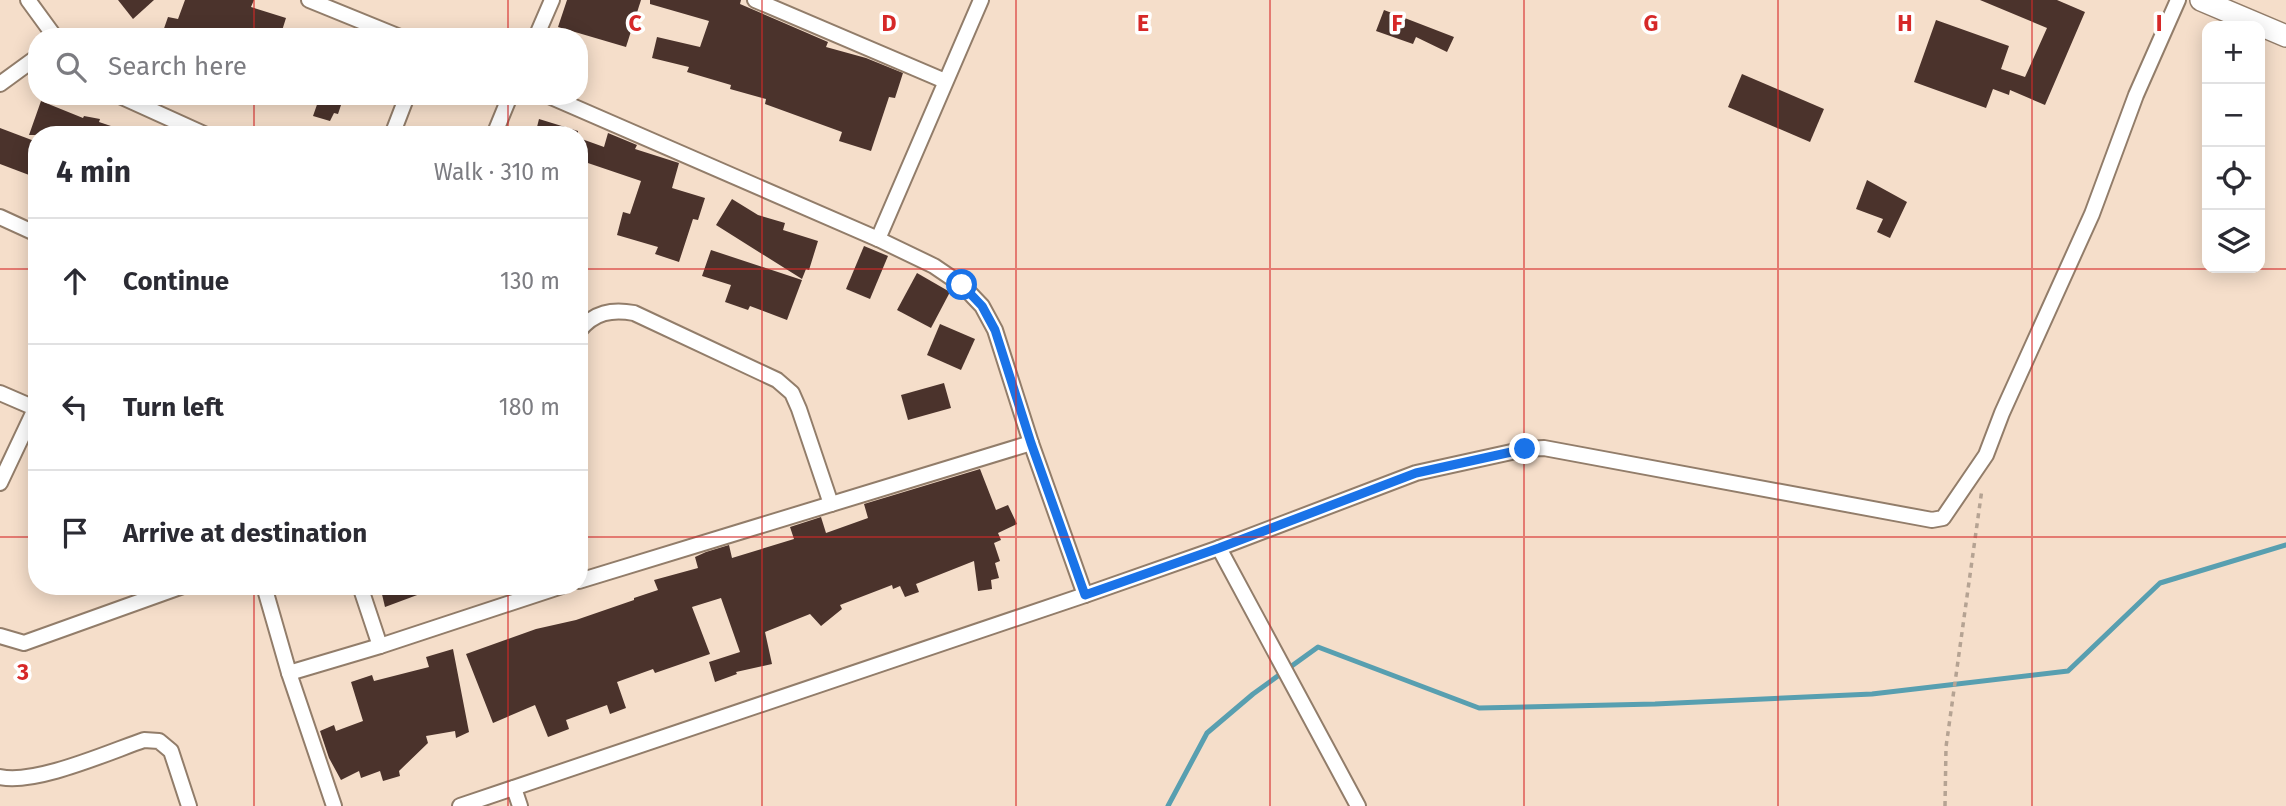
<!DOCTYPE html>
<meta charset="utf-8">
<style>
:root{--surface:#fff;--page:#f2f2f3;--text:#2b2b33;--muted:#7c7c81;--line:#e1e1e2}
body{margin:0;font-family:"Fira Sans",sans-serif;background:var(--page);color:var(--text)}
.controls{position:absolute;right:21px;top:21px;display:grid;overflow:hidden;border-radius:14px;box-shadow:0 4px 18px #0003}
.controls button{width:63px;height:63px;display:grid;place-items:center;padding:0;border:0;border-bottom:2px solid var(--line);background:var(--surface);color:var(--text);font:35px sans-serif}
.stop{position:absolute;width:21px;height:21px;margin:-16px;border:5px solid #1a73e8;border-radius:50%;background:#fff}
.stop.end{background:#1a73e8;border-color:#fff;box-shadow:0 2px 7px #0008}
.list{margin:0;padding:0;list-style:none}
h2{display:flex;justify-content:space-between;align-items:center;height:91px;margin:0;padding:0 28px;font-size:30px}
h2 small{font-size:23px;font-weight:400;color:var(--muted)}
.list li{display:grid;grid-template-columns:46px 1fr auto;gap:21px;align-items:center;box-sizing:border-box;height:126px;padding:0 28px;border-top:2px solid var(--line)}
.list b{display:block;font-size:26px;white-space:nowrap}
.list em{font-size:23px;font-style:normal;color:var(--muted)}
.icon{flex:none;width:38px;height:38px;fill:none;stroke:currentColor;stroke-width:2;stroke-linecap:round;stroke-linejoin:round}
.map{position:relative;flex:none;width:2286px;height:806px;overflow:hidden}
.search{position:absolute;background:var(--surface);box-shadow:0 4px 18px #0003;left:28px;top:28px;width:560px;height:77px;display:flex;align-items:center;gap:18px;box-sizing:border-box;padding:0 24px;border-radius:28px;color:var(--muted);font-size:26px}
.panel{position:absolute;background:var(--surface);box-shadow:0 4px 18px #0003;left:28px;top:126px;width:560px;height:469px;border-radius:28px}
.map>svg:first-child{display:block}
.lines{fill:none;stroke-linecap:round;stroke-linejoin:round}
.stream{stroke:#589fb0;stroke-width:5}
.building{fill:#4b332c}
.street-casing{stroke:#927d6a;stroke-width:18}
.secondary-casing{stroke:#927d6a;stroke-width:24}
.path{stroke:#b5a393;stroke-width:3.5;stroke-dasharray:5 5;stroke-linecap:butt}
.street{stroke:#fff;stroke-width:14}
.secondary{stroke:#fff;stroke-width:21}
.route{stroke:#1a73e8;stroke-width:9}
.grid{fill:none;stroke:#d62828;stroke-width:2;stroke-opacity:0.55}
.grid-label{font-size:23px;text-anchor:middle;font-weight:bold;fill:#d62828;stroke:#fff;stroke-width:7;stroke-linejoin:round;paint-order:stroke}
</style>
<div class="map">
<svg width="2286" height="806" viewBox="0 0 2286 806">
<rect width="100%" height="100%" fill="#f5deca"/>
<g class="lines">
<!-- stream -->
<path class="stream" d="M1168 806 1207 733 1253 694 1318 647 1479 708 1655 704 1872 694 2068 671 2160 583 2286 545"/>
</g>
<!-- building -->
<g class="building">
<path d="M118 0H154L133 19Z"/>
<path d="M185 0H254L251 7 286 18 280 37H161L168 17 178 19Z"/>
<path d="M567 0H641L626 47 558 27Z"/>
<path d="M650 0H741L740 4 828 42 826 47 866 58 903 73 895 98 889 97 871 151 839 141 842 132 765 104 766 99 730 89 731 85 687 72 689 67 652 58 657 37 700 47 709 21 650 4Z"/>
<path d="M1980 0H2057L2085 12 2045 105 2010 90 2009 95 1993 89 1986 108 1914 82 1936 20 2009 46 2001 69 2025 77 2047 28Z"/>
<path d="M1384 10 1454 37 1447 52 1416 37 1413 44 1376 31Z"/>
<path d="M1742 74 1824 109 1810 142 1728 107Z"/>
<path d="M320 96H344L338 114 334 113 330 121 313 116Z"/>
<path d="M41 101 83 118 84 116 100 119 99 122 129 132 128 135H29Z"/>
<path d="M539 119 578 131V135H535Z"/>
<path d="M0 128 37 142V178L0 164Z"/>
<path d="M608 133 637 145 635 149 679 163 672 188 705 198 698 220 693 219 679 262 655 254 658 247 617 235 623 212 630 214 641 181 579 160V138L604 147Z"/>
<path d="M1867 180 1907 202 1890 238 1877 232 1883 219 1856 209Z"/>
<path d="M732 199 758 215 785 223 783 230 818 241 809 270 806 269 802 279 716 225Z"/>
<path d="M864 246 888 256 870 299 846 289Z"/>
<path d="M711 250 802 280 787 320 750 306 748 310 725 302 731 285 702 276Z"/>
<path d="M917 273 950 292 931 328 897 310Z"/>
<path d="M940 324 975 339 961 370 927 355Z"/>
<path d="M944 383 951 408 908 420 901 395Z"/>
<path d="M980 469 996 510 1008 505 1017 524 998 533 1001 540 994 543 1000 561 995 563 999 578 991 580 992 589 978 591 974 561 916 584 919 592 905 597 900 586 893 589 892 585 840 605 842 609 821 626 810 614 765 632 772 664 736 672 737 674 715 682 709 662 740 652 721 598 692 607 710 654 655 673 653 669 617 682 626 708 610 714 607 705 566 720 569 729 548 737 535 705 493 723 466 654 536 629 576 620 634 600V598L658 590 654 580 698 568 695 557 706 552 729 545 732 558 794 539 790 527 821 517 826 533 868 518 864 504Z"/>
<path d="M380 586H436V588L385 607Z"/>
<path d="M453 649 469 732 456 738 455 731 426 736 428 743 399 771 400 776 383 781 380 771 361 778 359 771 341 780 329 758 320 731 334 725 336 731 363 721 351 682 372 675 374 681 429 667 426 657Z"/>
</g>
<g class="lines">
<defs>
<g id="street">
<path d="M28 0 55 37"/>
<path d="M309 0 400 37"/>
<path d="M755 0 945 81"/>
<path d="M536 37 552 0"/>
<path d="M0 84 37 57"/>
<path d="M120 96 206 135"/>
<path d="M549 96 878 239 934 266 962 285 982 306 995 330 1031 443 1085 595"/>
<path d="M392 135 407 96"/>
<path d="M494 135 510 96"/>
<path d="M0 217 37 234"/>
<path d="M878 239 981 0"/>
<path d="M579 331C594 312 612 309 634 313L777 380 792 393 799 409 831 504"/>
<path d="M0 393 37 409"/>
<path d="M0 483 35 409"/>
<path d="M1219 548 1358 806"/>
<path d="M579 581 1031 443"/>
<path d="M264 586 289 673"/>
<path d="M360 586 380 646"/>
<path d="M0 636 24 643 183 586"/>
<path d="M0 777C35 785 109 752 144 740L159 741 171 751 189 806"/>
<path d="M514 788 520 806"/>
<path d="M334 806 289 673 380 646 562 586"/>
<path d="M460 806 1085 595 1219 548 1416 473 1525 449 1544 448 1932 520 1943 518 1986 455 2002 413 2092 214 2136 95 2178 0"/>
</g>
<path id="secondary" d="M2201 0 2286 36"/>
</defs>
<!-- street casing -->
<use href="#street" class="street-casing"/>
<!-- secondary casing -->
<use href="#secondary" class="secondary-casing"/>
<!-- path -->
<path class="path" d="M1945 806 1946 747 1982 489"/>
<!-- street -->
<use href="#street" class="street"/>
<!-- secondary -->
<use href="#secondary" class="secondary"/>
</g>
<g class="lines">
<!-- route -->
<path class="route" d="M962 285 982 306 995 330 1031 443 1085 595 1219 548 1416 473 1525 449"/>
</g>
<!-- grid -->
<path class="grid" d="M254 0V37M508 0V37M762 0V806M1016 0V806M1270 0V806M1524 0V806M1778 0V806M2032 0V806M254 96V135M508 96V135M0 269H37M579 269H2286M0 537H37M579 537H2286M254 586V806M508 586V806"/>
<g class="grid-label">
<text x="635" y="31">C</text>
<text x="889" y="31">D</text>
<text x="1143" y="31">E</text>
<text x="1397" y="31">F</text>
<text x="1651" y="31">G</text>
<text x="1905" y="31">H</text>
<text x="2159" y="31">I</text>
<text x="23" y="680">3</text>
</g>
</svg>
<div class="controls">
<button>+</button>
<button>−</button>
<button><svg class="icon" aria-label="locate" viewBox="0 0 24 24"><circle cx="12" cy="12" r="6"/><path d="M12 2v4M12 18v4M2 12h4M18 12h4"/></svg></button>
<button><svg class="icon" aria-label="layers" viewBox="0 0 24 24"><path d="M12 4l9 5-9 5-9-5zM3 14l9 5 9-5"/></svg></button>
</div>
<div class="stop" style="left:962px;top:285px"></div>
<div class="stop end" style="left:1525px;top:449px"></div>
<div class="search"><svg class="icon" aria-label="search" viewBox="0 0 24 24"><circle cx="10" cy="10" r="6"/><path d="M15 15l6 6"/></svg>Search here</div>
<section class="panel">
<h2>4 min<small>Walk · 310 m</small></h2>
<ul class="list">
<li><svg class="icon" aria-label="ahead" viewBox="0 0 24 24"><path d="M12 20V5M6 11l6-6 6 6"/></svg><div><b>Continue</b></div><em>130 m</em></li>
<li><svg class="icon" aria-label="left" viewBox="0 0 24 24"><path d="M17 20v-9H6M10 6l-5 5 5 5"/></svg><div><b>Turn left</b></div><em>180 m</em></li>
<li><svg class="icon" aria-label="arrive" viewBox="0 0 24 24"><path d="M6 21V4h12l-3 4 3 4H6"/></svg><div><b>Arrive at destination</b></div></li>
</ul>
</section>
</div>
